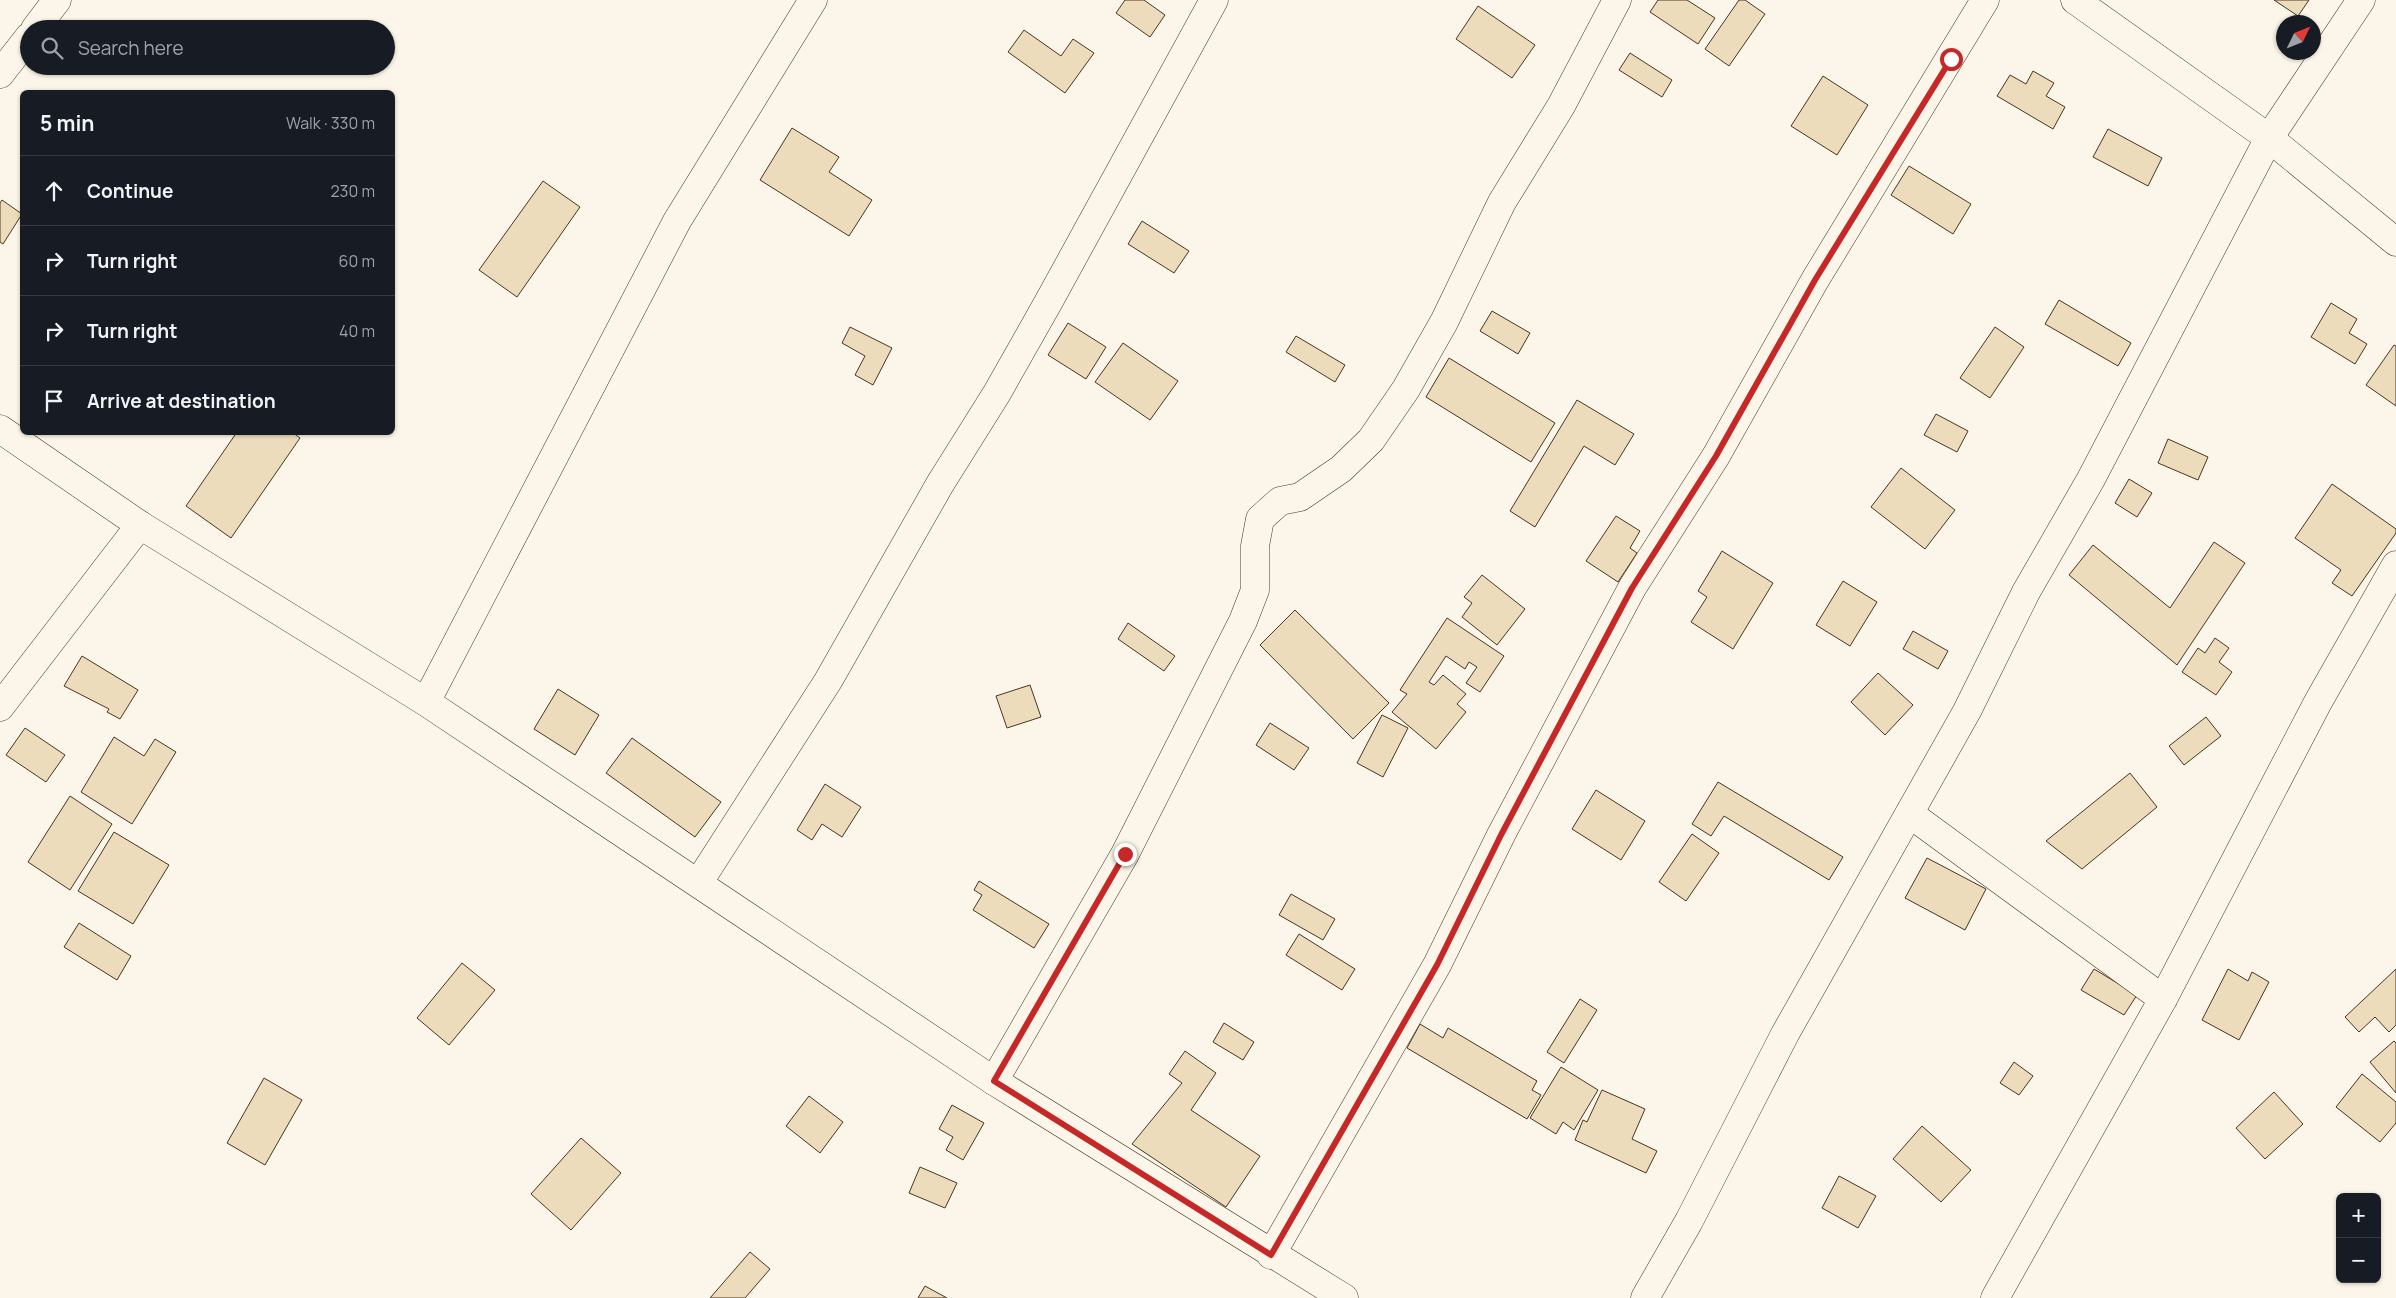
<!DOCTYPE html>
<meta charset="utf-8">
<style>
:root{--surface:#171b24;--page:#20242c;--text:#f1f3f6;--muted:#9ea1a6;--line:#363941}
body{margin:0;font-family:Manrope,sans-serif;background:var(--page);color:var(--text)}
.controls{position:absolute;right:15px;bottom:15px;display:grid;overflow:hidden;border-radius:8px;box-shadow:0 1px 4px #0004}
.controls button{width:45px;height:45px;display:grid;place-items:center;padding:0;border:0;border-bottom:1px solid var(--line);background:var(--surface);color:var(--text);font:25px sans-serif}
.compass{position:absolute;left:2276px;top:15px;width:45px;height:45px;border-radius:50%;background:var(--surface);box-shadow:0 1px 4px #0004;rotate:47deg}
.stop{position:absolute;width:15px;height:15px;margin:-11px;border:4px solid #c62828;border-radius:50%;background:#fff}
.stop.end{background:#c62828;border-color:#fff;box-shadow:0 1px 5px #0008}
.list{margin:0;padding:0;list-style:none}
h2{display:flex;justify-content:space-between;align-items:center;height:65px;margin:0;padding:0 20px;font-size:21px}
h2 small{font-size:16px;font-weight:400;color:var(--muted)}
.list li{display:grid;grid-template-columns:32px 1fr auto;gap:15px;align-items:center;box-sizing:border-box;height:70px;padding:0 20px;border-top:1px solid var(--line)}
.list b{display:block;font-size:19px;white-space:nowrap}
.list em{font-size:16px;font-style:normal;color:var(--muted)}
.icon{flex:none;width:28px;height:28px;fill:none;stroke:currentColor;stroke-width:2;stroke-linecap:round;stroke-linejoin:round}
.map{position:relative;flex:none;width:2396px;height:1298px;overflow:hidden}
.search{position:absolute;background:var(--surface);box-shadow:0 1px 4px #0004;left:20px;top:20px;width:375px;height:55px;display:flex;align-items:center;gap:12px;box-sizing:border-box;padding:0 18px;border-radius:28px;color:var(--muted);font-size:19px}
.panel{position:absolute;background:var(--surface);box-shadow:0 1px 4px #0004;left:20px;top:90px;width:375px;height:345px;border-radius:8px}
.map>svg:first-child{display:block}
.building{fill:#ecdcbc;stroke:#4a3520}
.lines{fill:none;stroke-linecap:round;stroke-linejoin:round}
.minor-casing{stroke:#4a3520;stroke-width:29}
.minor{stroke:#fbf6e9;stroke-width:28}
.route{stroke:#c62828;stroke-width:6}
</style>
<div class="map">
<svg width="2396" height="1298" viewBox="0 0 2396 1298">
<rect width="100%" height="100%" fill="#fbf6e9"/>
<!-- building -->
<g class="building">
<path d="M1125 0H1144L1165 15 1150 37 1116 13Z"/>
<path d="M1658 0H1687L1715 18 1698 44 1650 12Z"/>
<path d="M1739 0H1745L1765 14 1729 66 1705 49Z"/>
<path d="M2274 0H2309L2298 16Z"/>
<path d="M1478 6 1535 45 1512 78 1456 39Z"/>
<path d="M1024 30 1061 56 1073 39 1094 53 1065 93 1008 52Z"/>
<path d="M1630 53 1672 80 1662 97 1619 70Z"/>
<path d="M2033 71 2054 83 2046 96 2065 107 2053 129 1997 96 2010 75 2026 84Z"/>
<path d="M1823 76 1868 105 1837 155 1791 126Z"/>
<path d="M792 128 839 157 829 172 872 200 849 236 760 180Z"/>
<path d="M2108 129 2162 158 2148 186 2093 157Z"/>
<path d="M1909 166 1971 204 1953 234 1891 195Z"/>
<path d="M543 181 580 207 517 297 479 270Z"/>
<path d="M2 200 22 214 3 244 0 242V203Z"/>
<path d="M1142 221 1189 251 1174 273 1128 244Z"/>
<path d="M2059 300 2131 343 2118 366 2045 324Z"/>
<path d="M2331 303 2357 319 2349 333 2367 344 2355 364 2311 337Z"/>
<path d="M1492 311 1530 333 1518 354 1480 331Z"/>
<path d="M1068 323 1106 347 1086 379 1048 355Z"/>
<path d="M850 327 892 348 873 385 855 375 865 356 842 343Z"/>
<path d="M1995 327 2024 347 1990 398 1960 378Z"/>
<path d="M1296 336 1345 365 1335 382 1286 352Z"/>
<path d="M1123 343 1178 381 1150 420 1095 382Z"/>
<path d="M2394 345 2396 346V406L2366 385Z"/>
<path d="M1449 358 1555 423 1531 462 1426 397Z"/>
<path d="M1577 400 1634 434 1615 465 1584 446 1535 527 1510 511Z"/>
<path d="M1936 414 1968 431 1957 452 1924 435Z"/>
<path d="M237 432H292L300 438 231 538 186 506Z"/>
<path d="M2168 439 2208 457 2198 480 2158 463Z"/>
<path d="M1901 468 1955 510 1925 549 1871 507Z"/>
<path d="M2129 479 2152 493 2137 517 2115 503Z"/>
<path d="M2332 484 2396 529V533L2352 596 2332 583 2341 570 2295 538Z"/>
<path d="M1616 516 1640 531 1630 548 1637 553 1618 582 1586 561Z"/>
<path d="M2214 542 2245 563 2177 665 2069 575 2093 545 2170 608Z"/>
<path d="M1722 551 1773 583 1733 649 1691 622 1707 597 1698 591Z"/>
<path d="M1482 575 1525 609 1497 645 1462 617 1472 603 1464 597Z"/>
<path d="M1843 581 1877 602 1850 646 1816 625Z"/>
<path d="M1295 610 1389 703 1353 739 1260 645Z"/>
<path d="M1447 618 1504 656 1480 692 1466 683 1477 667 1469 662 1465 669 1446 656 1429 682 1434 685 1443 675 1466 694 1457 704 1466 712 1436 749 1392 712 1407 694 1400 690Z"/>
<path d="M1128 623 1175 656 1164 671 1118 639Z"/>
<path d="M1913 631 1948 651 1938 669 1903 649Z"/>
<path d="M2215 638 2229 648 2219 662 2232 672 2216 695 2182 672 2198 648 2205 653Z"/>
<path d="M82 656 138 690 120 719 107 712 109 709 64 686Z"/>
<path d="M1878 673 1913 705 1885 735 1851 702Z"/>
<path d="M1030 685 1041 717 1007 728 996 696Z"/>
<path d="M558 689 599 715 575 755 534 729Z"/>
<path d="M1382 715 1408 728 1383 777 1357 763Z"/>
<path d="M2206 717 2221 736 2184 765 2169 746Z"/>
<path d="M1270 723 1309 748 1294 770 1256 745Z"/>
<path d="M25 728 65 755 46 782 6 755Z"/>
<path d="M114 737 144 756 155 739 176 752 132 824 81 792Z"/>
<path d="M632 738 721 802 695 837 606 773Z"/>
<path d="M2130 773 2157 807 2082 869 2046 841Z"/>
<path d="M1718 782 1843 857 1829 880 1724 816 1711 836 1692 824Z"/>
<path d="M825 784 861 807 842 837 822 824 812 840 797 830Z"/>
<path d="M1596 790 1645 821 1621 860 1572 829Z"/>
<path d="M70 796 112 824 70 890 28 862Z"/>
<path d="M114 832 169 865 133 924 78 891Z"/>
<path d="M1692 834 1719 853 1686 901 1659 882Z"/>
<path d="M1927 858 1986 889 1965 930 1905 898Z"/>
<path d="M979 881 1049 924 1034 948 973 910 982 895 974 890Z"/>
<path d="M1291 894 1335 919 1323 940 1279 915Z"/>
<path d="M79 923 131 956 117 980 64 947Z"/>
<path d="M1299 934 1355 969 1342 990 1286 955Z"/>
<path d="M462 963 495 990 449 1045 417 1018Z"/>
<path d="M2094 969 2137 995 2124 1015 2081 990Z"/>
<path d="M2228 969 2248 981 2252 972 2269 982 2239 1040 2202 1020Z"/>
<path d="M2396 969V1025L2389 1032 2375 1017 2359 1032 2345 1017Z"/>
<path d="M1580 999 1597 1010 1564 1063 1547 1052Z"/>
<path d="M1224 1023 1254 1042 1243 1060 1213 1042Z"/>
<path d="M1420 1024 1443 1038 1448 1028 1537 1081 1532 1090 1541 1095 1527 1119 1407 1048Z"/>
<path d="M2394 1041 2396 1043V1093L2370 1062Z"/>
<path d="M1185 1051 1216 1073 1191 1110 1260 1156 1226 1207 1132 1144 1182 1083 1169 1074Z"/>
<path d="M2014 1062 2033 1076 2019 1095 2000 1083Z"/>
<path d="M1561 1067 1598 1090 1574 1130 1563 1122 1556 1134 1530 1118Z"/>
<path d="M2362 1074 2396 1102V1123L2380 1142 2336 1107Z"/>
<path d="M264 1078 302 1100 265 1165 227 1143Z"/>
<path d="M1602 1090 1645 1109 1632 1139 1657 1151 1646 1173 1575 1140 1583 1120 1587 1122Z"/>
<path d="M2274 1092 2303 1124 2265 1159 2236 1128Z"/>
<path d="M809 1096 843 1122 820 1153 786 1126Z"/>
<path d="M952 1105 984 1123 963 1160 946 1150 953 1137 939 1129Z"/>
<path d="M1922 1126 1971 1170 1941 1202 1893 1159Z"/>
<path d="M581 1138 621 1173 571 1230 531 1194Z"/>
<path d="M920 1167 957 1183 945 1208 909 1193Z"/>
<path d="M1839 1176 1876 1196 1858 1228 1822 1208Z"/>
<path d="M750 1252 770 1269 745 1298H710Z"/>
<path d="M925 1286 947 1298H918Z"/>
</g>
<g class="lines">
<defs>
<g id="minor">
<path d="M2075 0 2269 138 2396 242"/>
<path d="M35 29 57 0"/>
<path d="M0 74 29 37"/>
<path d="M0 429 140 525 426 702 994 1081 1344 1298"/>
<path d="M426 702 677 221 813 0"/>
<path d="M0 707 140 525"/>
<path d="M1910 814 2163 999"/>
<path d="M699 882 828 681 940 484 997 393 1049 301 1214 0"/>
<path d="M994 1081 1125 854 1243 621 1255 590V546L1260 519 1280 501 1300 497 1341 469 1371 440 1406 389 1444 322 1502 202 1561 106 1617 0"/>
<path d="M1271 1255 1437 965 1501 835 1632 588 1716 456 1815 280 1985 0"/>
<path d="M1645 1298 1689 1221 1785 1034 1967 711 2026 592 2091 479 2269 138 2361 0"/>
<path d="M1995 1298 2163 999 2318 702 2396 565"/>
</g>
</defs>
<!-- minor casing -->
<use href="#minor" class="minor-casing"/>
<!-- minor -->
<use href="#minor" class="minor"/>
</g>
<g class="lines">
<!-- route -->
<path class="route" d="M1125 854 994 1081 1271 1255 1437 965 1501 835 1632 588 1716 456 1815 280 1951 59"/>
</g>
</svg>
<div class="controls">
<button>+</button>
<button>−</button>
</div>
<svg class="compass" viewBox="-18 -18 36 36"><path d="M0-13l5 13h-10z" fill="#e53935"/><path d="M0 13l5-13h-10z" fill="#9ea1a6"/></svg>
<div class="stop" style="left:1951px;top:59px"></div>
<div class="stop end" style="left:1125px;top:854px"></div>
<div class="search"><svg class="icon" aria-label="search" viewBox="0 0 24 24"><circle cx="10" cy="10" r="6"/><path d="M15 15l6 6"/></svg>Search here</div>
<section class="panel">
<h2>5 min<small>Walk · 330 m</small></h2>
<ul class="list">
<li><svg class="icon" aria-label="ahead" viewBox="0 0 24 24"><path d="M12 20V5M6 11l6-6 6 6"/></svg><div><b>Continue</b></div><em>230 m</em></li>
<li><svg class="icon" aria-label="right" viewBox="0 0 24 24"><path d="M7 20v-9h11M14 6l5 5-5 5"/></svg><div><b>Turn right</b></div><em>60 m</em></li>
<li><svg class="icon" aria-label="right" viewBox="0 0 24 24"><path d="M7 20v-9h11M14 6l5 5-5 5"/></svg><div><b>Turn right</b></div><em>40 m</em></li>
<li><svg class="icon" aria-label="arrive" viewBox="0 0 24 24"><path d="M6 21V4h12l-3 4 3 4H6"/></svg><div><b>Arrive at destination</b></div></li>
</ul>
</section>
</div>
